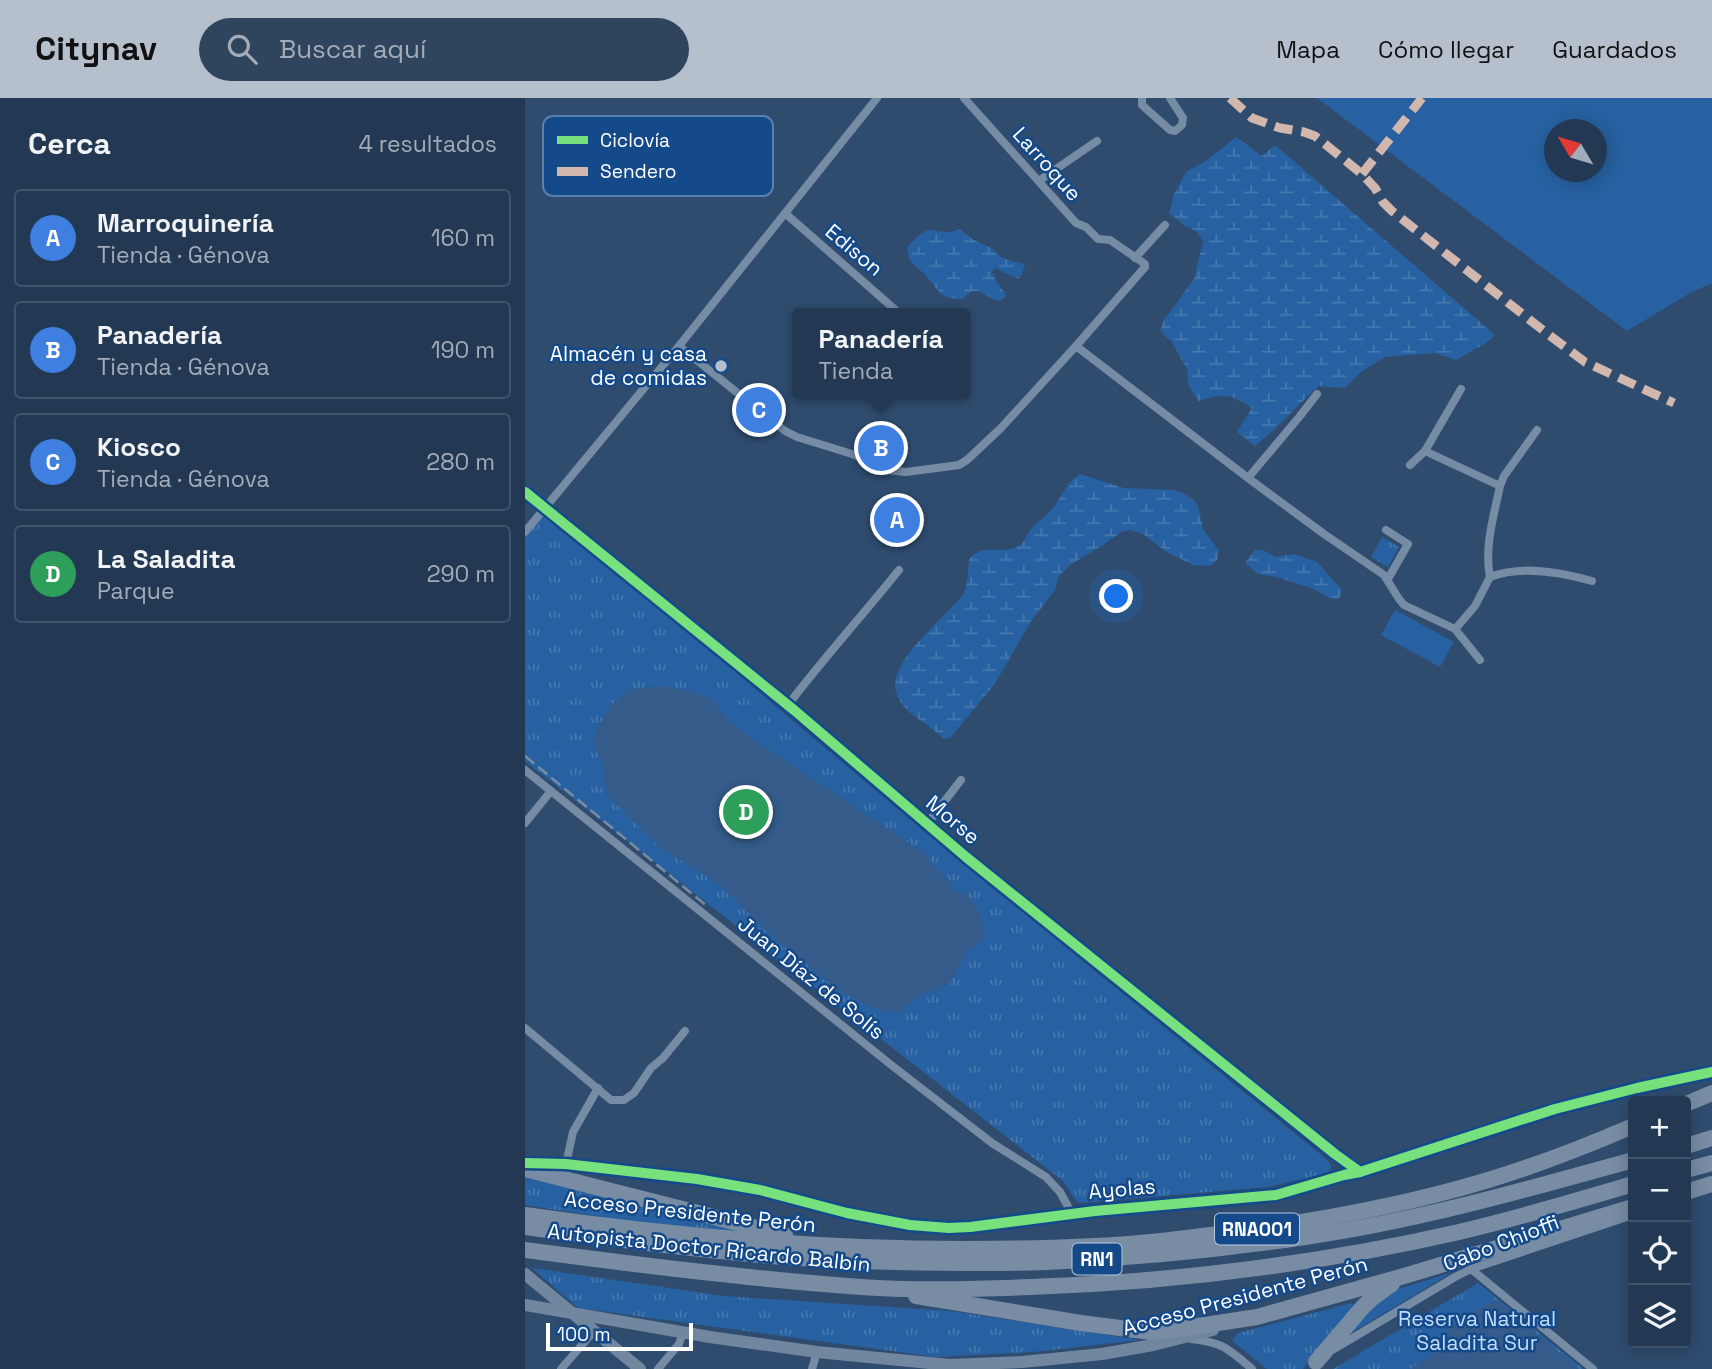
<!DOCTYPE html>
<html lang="es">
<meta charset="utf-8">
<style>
:root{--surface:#233953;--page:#2f445d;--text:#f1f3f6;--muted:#a3acb8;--line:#40536a;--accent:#b6c0cd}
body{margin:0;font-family:"Space Grotesk",sans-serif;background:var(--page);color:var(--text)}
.controls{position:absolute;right:21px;bottom:21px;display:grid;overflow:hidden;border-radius:7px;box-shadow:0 4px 18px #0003}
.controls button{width:63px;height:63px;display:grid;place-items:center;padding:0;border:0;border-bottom:2px solid var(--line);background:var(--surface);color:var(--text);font:35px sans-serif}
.compass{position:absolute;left:1019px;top:21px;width:63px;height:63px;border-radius:50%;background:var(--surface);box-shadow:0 4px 18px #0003;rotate:308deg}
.scale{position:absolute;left:21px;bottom:18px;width:147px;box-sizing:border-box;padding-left:7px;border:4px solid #fff;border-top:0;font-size:19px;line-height:24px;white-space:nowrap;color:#fff;-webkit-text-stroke:5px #144a8a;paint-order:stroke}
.you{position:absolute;left:592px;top:499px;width:24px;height:24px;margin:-18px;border:5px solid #fff;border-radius:50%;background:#1a73e8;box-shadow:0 0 0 10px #1a73e833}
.badge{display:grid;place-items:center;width:46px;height:46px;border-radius:50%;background:var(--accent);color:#fff;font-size:23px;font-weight:700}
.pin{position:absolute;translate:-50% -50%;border:4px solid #fff;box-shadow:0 2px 7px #0006}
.popup{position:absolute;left:267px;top:210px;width:178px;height:91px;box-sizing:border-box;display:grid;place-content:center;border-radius:7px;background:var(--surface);filter:drop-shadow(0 2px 5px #0005);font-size:23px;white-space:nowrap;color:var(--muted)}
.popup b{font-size:26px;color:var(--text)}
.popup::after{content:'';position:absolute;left:50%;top:100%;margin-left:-14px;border:14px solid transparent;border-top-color:var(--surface)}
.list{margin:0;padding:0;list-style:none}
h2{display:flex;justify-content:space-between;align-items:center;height:91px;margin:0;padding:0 28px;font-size:30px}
h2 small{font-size:23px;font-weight:400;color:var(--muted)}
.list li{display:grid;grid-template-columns:46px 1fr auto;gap:21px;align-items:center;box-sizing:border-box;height:98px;margin:0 14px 14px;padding:0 14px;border:2px solid var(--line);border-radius:7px}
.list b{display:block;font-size:26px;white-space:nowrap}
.list p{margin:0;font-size:23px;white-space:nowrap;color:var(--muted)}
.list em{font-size:23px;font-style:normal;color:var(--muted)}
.icon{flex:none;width:38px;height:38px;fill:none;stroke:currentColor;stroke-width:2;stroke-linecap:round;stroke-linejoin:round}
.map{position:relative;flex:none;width:1187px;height:1271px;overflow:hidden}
header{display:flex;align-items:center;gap:42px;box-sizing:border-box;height:98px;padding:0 35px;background:var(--accent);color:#111}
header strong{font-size:33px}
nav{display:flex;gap:38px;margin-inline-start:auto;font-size:24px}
.search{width:490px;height:63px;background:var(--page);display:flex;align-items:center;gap:18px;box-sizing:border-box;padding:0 24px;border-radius:38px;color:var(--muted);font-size:26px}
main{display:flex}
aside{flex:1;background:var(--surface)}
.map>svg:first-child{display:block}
.green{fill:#2761a1;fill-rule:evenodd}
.wetland{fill:url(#wetland-marsh)}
.park{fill:url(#park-tufts)}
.water{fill:#345b89}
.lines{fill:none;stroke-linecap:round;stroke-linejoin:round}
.street{stroke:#768ca5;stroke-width:8}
.secondary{stroke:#71879f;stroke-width:12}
.highway{stroke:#788ca4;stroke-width:16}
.rail{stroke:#788ca4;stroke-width:2.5;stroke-dasharray:12 5;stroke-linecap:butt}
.quiet{stroke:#d1b7ad;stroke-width:9;stroke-dasharray:18 9;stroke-linecap:butt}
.cycleway-casing{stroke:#144a8a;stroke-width:15}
.cycleway{stroke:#77e17e;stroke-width:10}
.poi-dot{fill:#b6c0cd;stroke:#144a8a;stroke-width:2.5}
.labels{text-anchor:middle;stroke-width:5;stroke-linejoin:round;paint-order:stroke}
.shield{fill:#144a8a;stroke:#b8c9dc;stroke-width:2}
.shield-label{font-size:19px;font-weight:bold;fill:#fff}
.street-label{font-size:21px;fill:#fff;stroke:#144a8a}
.poi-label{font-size:21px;fill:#fff;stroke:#144a8a;text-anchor:end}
.park-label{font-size:21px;fill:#c2ddfb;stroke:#144a8a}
.key{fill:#144a8a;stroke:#5a80ad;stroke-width:2}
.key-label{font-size:19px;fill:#fff}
</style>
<header>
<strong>Citynav</strong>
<div class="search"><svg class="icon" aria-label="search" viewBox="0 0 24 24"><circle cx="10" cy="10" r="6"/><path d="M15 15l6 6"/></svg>Buscar aquí</div>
<nav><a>Mapa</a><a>Cómo llegar</a><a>Guardados</a></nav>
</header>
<main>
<aside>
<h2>Cerca<small>4 resultados</small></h2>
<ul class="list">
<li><span class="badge" style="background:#3f7fe0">A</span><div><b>Marroquinería</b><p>Tienda · Génova</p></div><em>160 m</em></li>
<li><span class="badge" style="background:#3f7fe0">B</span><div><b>Panadería</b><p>Tienda · Génova</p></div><em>190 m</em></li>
<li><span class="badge" style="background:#3f7fe0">C</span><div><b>Kiosco</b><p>Tienda · Génova</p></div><em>280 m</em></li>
<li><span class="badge" style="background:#2e9e5b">D</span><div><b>La Saladita</b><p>Parque</p></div><em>290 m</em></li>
</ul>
</aside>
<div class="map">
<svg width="1187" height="1271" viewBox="0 0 1187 1271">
<defs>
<pattern id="wetland-marsh" width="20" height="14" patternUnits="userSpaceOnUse" patternTransform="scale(1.75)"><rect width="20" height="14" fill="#2761a1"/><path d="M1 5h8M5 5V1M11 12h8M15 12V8" fill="none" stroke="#4779af"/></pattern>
<pattern id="park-tufts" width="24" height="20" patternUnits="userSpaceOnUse" patternTransform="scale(1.75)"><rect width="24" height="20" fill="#2761a1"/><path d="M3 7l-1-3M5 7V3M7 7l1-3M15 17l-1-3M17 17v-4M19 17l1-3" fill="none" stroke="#4779af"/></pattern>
</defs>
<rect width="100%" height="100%" fill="#2f4c6f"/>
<!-- green -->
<g class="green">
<path d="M792 0H1187V185L1165 195 1102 233ZM1030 32H1072V74H1030Z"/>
<path d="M870 512 929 544 915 569 856 537Z"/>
<path d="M928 1174 821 1238 849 1204 861 1195Z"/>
</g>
<!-- wetland -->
<g class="wetland">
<path d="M711 39 737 58 750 47 970 237 961 245 931 262 910 255 860 259 836 274 820 290 793 288 750 331 730 348 712 334 727 310C706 296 697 295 674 303L664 289 662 271 647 244 635 233 639 222 669 181 678 143 671 133 660 128 644 115 649 96 661 74 681 63Z"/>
<path d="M435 131 447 141 468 151 476 159 486 163 500 166 497 176 493 181 470 170 467 174C470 183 477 189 481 198L475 203C459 201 452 183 438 201 414 201 415 193 401 178 391 166 384 168 382 150L394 137 402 132C413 132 425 137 435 131Z"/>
<path d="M555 376 599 390 649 392 660 396 669 402 673 408 678 431 694 453 692 462 685 468 668 467 640 453 618 436 605 432 596 434 578 447 545 467 534 478 530 492 507 522 469 587 425 640 418 641C405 625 383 619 374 601 372 597 369 590 370 586 373 557 411 528 428 507 432 504 437 499 439 495 443 486 443 472 444 462 456 443 479 459 495 447 499 445 501 438 504 434 511 425 521 418 528 410 538 397 540 386 555 376Z"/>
<path d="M730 452H738L751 459 770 456 792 464 817 492 814 501 804 500 786 490 751 479 733 476 720 465Z"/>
</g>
<!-- park -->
<g class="park">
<path d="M20 411 261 617 437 765 800 1060 806 1067 805 1073 799 1076 742 1089 555 1105C547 1100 544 1091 538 1083L0 663V434Z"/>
<path d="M857 439 874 449 863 469 846 459Z"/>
<path d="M0 1079 228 1135 110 1124 0 1107Z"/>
<path d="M7 1170 199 1198 426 1213 615 1242 508 1254 411 1259 53 1210Z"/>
<path d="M953 1185 1058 1271H808Z"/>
<path d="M827 1205 830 1207 778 1271H742L707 1243 713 1235Z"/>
</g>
<!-- water -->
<g class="water">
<path d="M138 588 167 594 188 601 198 617 228 641 398 754 430 792 441 796 453 812 461 836 442 855 424 886 395 897 374 915 346 910 311 891 241 833 194 786 134 749 82 697 78 666 70 650 69 642 75 625 89 604 107 591Z"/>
<path d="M971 1202 1054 1271H886L911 1253 926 1228 938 1224 949 1213Z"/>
</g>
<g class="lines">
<!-- street -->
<g class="street">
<path d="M617 0V7L645 32 650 33 657 27 658 20 645 0"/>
<path d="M515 82 572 43"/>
<path d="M261 116 374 215"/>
<path d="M610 160 640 127"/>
<path d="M154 248 260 333 272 339 327 356 361 372 381 374 434 367 442 362 476 330 551 248 620 169V166L585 142 573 141 561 129 551 125 439 0"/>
<path d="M551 248 723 380 799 436 859 477 874 501 879 507 930 531 932 529 950 508 965 479C997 467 1035 474 1067 483"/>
<path d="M900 353 975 388C969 417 959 449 965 479"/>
<path d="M885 367 900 353 936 291"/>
<path d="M723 380 775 318 792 296"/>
<path d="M975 388 979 378 1012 332"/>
<path d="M0 394 269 612 441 759 810 1056 835 1074"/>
<path d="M861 432 883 446 863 481"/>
<path d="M0 434 154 248 352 0"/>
<path d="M930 531 955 562"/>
<path d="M263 607C298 561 337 518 374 472"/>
<path d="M0 672 365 966 467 1045 521 1079 535 1094 547 1116"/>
<path d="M0 725 26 693"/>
<path d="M402 726 436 682"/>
<path d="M0 930 86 1002H99L109 995 126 970 138 960 160 933"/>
<path d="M1 1065 41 1066 172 1081 235 1092 322 1115 385 1127 424 1130 445 1129 570 1113 751 1097 819 1077 835 1074 1030 1011 1112 990 1187 974"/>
<path d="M41 1066 48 1034 73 990"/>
<path d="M946 1171 1068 1271"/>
<path d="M666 1241C697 1244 704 1251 727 1271"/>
<path d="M809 1251 930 1179 946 1171 1108 1117"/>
<path d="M36 1271 69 1233"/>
<path d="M133 1271 154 1246 158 1235"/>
<path d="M287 1271 292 1254"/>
</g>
<!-- secondary -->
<g class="secondary">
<path d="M0 1176 115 1271"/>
<path d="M0 1207 185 1239 292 1254 425 1267 497 1264 577 1256 628 1247 688 1232"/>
</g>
<!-- highway -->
<g class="highway">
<path d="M1161 1006 1187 995"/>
<path d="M1161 1048 1187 1040"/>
<path d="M0 1071 260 1137"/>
<path d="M1161 1072 1187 1065"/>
<path d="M1161 1094 1187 1086"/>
<path d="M0 1117C146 1138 292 1151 440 1151 502 1151 564 1150 626 1144 656 1141 686 1137 716 1133 798 1122 880 1107 960 1083 1011 1068 1059 1049 1108 1028"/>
<path d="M0 1129C78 1140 156 1150 235 1157 280 1161 325 1163 370 1164 420 1165 471 1166 522 1164 608 1160 694 1152 780 1139 891 1123 1000 1092 1108 1062"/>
<path d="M0 1152C112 1167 223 1181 336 1189 392 1193 449 1191 505 1189 649 1184 793 1166 934 1134 993 1120 1051 1103 1108 1086"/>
<path d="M391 1198 556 1225 626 1234 654 1231 732 1219 879 1178 1108 1109"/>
<path d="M791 1264 837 1210 846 1201 867 1186"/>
</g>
<!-- rail -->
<path class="rail" d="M0 658 183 809"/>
<!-- quiet -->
<g class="quiet">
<path d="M705 0 727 20 755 30 779 34 790 38 837 76 850 90 858 104 867 113 1024 237 1060 264 1149 305"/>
<path d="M837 76 897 0"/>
</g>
<defs>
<g id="cycleway">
<path d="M0 394 269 612 441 759 810 1056 835 1074"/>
<path d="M0 1065 41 1066 172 1081 235 1092 322 1115 385 1127 424 1130 445 1129 570 1113 751 1097 819 1077 835 1074 1030 1011 1112 990 1187 974"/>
</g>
</defs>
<!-- cycleway casing -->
<use href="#cycleway" class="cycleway-casing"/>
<!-- cycleway -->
<use href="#cycleway" class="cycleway"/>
</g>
<!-- markers -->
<circle class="poi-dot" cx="196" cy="268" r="7"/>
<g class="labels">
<!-- shield labels -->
<g class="shield">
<rect x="690" y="1115.5" width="84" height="31" rx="5"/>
<rect x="547.5" y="1145.5" width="49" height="31" rx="5"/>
</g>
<g class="shield-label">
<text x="732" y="1138">RNA001</text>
<text x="572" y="1168">RN1</text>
</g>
<!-- street labels -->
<g class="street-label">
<text transform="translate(522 66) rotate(48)" y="7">Larroque</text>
<text transform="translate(329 152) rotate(40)" y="7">Edison</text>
<text transform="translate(428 722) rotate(40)" y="7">Morse</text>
<text transform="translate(286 880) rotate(39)" y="7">Juan Díaz de Solís</text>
<text transform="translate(597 1091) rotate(-5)" y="7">Ayolas</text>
<text transform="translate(165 1114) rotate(6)" y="7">Acceso Presidente Perón</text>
<text transform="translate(976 1145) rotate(-21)" y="7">Cabo Chioffi</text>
<text transform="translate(184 1150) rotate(6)" y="7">Autopista Doctor Ricardo Balbín</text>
<text transform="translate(720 1198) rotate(-15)" y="7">Acceso Presidente Perón</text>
</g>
<!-- poi labels -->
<g class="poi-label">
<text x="182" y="263">Almacén y casa<tspan x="182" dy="24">de comidas</tspan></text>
</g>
<!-- park labels -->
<g class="park-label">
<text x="952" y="1228">Reserva Natural<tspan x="952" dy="24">Saladita Sur</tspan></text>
</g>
</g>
<!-- legend -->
<rect x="18" y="18" width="230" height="80" rx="10" class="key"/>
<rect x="32" y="38" width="31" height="8" fill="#77e17e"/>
<rect x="32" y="69" width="31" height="9" fill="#d1b7ad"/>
<g class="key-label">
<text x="75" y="49">Ciclovía</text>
<text x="75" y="80">Sendero</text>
</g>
</svg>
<div class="controls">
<button>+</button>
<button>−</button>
<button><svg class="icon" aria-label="locate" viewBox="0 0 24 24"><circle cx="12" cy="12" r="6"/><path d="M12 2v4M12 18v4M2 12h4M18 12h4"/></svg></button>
<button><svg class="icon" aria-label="layers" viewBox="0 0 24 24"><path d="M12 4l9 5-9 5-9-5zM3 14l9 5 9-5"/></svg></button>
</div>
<svg class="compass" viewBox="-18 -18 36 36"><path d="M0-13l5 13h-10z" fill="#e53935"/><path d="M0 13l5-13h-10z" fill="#a3acb8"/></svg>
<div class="scale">100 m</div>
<div class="you"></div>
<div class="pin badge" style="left:372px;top:422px;background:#3f7fe0">A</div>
<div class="pin badge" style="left:356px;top:350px;background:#3f7fe0">B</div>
<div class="popup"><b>Panadería</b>Tienda</div>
<div class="pin badge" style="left:234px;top:312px;background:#3f7fe0">C</div>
<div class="pin badge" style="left:221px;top:714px;background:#2e9e5b">D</div>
</div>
</main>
